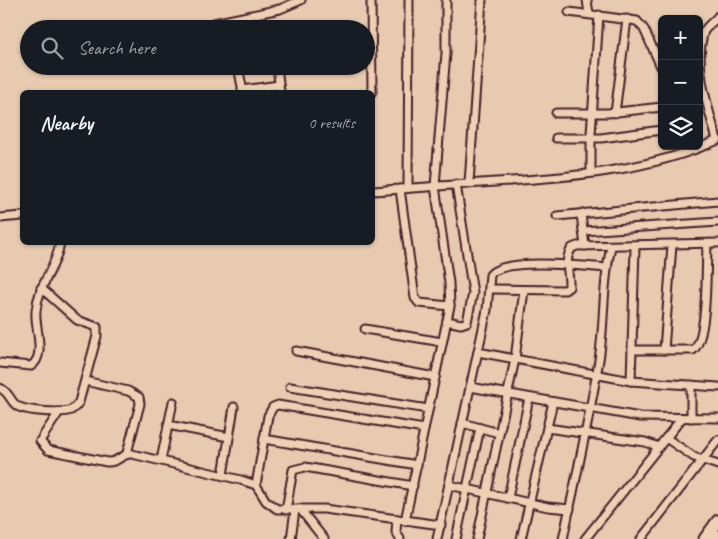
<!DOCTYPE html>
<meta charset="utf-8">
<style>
:root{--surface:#171b24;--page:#242831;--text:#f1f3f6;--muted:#9ea1a6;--line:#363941}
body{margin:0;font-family:Caveat,sans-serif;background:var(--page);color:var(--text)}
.controls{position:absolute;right:15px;top:15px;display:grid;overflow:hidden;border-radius:8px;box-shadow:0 1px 4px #0004}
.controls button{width:45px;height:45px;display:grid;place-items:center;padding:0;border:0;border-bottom:1px solid var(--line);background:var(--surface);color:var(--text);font:25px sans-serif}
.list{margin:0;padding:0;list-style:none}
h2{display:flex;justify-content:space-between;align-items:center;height:65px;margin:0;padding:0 20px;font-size:21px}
h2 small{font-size:16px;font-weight:400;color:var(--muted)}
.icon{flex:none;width:28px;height:28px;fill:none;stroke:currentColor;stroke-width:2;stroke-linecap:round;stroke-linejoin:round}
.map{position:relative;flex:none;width:718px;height:539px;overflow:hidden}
.search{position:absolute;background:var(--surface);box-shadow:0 1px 4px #0004;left:20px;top:20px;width:355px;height:55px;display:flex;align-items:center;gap:12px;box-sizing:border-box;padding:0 18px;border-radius:28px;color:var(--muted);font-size:19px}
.panel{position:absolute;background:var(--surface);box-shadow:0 1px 4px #0004;left:20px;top:90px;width:355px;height:155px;border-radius:8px}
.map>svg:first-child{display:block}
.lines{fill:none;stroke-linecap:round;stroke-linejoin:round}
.minor-casing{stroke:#4a1f2b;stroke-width:11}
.trunk-casing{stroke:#4a1f2b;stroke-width:15}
.minor{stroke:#eed1b4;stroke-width:7}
.trunk{stroke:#eed1b4;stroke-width:11}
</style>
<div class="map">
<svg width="718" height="539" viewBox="0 0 718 539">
<rect width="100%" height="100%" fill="#e7caaf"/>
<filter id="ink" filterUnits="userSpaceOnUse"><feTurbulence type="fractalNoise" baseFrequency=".02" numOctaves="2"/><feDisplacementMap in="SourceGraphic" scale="10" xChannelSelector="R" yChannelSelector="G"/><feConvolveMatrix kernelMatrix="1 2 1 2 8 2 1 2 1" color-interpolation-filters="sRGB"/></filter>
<g filter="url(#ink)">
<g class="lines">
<defs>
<g id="minor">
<path d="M371 0 372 92"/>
<path d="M587 0 589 14"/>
<path d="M569 12 637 21 644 29 662 69"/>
<path d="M214 23 280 9 301 0"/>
<path d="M238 66 243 92"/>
<path d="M277 66 280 92"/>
<path d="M242 90 279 85"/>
<path d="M556 113H608L662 107"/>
<path d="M615 113 627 19"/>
<path d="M556 138H601L662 130"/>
<path d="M717 140C708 106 694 69 703 34 705 26 714 22 718 16"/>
<path d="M591 172V134L599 15"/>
<path d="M469 183 482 0"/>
<path d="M408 188 409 0"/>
<path d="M400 189 415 298 419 303 450 306"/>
<path d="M372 191C404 189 436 186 468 184 551 178 641 175 718 140"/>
<path d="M581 214 585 246"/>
<path d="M557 216 718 201"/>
<path d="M0 218 22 216"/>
<path d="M583 231 718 222"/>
<path d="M490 289 565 290 569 287C570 274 563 260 572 248L577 246 718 243"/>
<path d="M447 321 461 324 467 322 473 293 456 184"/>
<path d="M365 329 442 342"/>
<path d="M632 350H693C708 341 706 264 707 244"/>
<path d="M664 350 672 245"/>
<path d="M296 351 435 377"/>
<path d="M478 352 631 381 718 387"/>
<path d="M0 363 31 366C47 356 34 326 36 311 38 284 57 267 60 242"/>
<path d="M85 381 128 391 139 397 140 404 127 453"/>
<path d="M631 381 635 247"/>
<path d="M290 387 428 409"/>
<path d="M470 387 640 417 718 418"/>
<path d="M0 388C10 392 10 403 19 407 28 411 62 414 71 410 75 408 77 405 79 402L97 336V327L77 320 41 288"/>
<path d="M59 412 40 441 48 450 107 462C119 463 121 453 132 454L241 480 256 485 266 501 277 509H324L441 525"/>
<path d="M691 418V385"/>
<path d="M462 423 499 433"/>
<path d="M168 425 229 437"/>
<path d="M547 428 645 442 659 447"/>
<path d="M666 438 694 457 718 465"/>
<path d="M264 439 417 465"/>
<path d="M161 460 173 402"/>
<path d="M223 475 234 407"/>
<path d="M256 485 268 416 273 407 278 405 424 429"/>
<path d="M449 485 548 507 570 509"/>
<path d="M508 498 529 398"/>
<path d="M300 509 324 539"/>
<path d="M286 510 293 470 305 467 413 486"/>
<path d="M397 519 396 532 400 539"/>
<path d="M405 521 450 306 449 283 435 186 446 53V0"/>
<path d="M291 539 295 510"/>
<path d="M437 539 487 310 490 275C503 257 584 266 606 268"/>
<path d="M456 539 480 428"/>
<path d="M477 539 515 359 524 290"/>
<path d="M521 539 553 402"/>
<path d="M563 539C576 479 589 420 599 360 605 322 602 284 611 247"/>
<path d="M585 539 682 418"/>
<path d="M641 539 718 440"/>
</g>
<g id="trunk">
<path d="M705 539 718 521"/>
<path d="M715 539 718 536"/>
</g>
</defs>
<!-- minor casing -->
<use href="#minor" class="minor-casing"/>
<!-- trunk casing -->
<use href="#trunk" class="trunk-casing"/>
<!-- minor -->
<use href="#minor" class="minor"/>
<!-- trunk -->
<use href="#trunk" class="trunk"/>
</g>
</g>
</svg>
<div class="controls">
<button>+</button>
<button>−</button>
<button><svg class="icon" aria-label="layers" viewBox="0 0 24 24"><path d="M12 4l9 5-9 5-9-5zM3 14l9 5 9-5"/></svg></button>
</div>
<div class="search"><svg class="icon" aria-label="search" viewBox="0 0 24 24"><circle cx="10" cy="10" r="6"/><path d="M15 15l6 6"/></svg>Search here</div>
<section class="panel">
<h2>Nearby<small>0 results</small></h2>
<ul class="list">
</ul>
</section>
</div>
